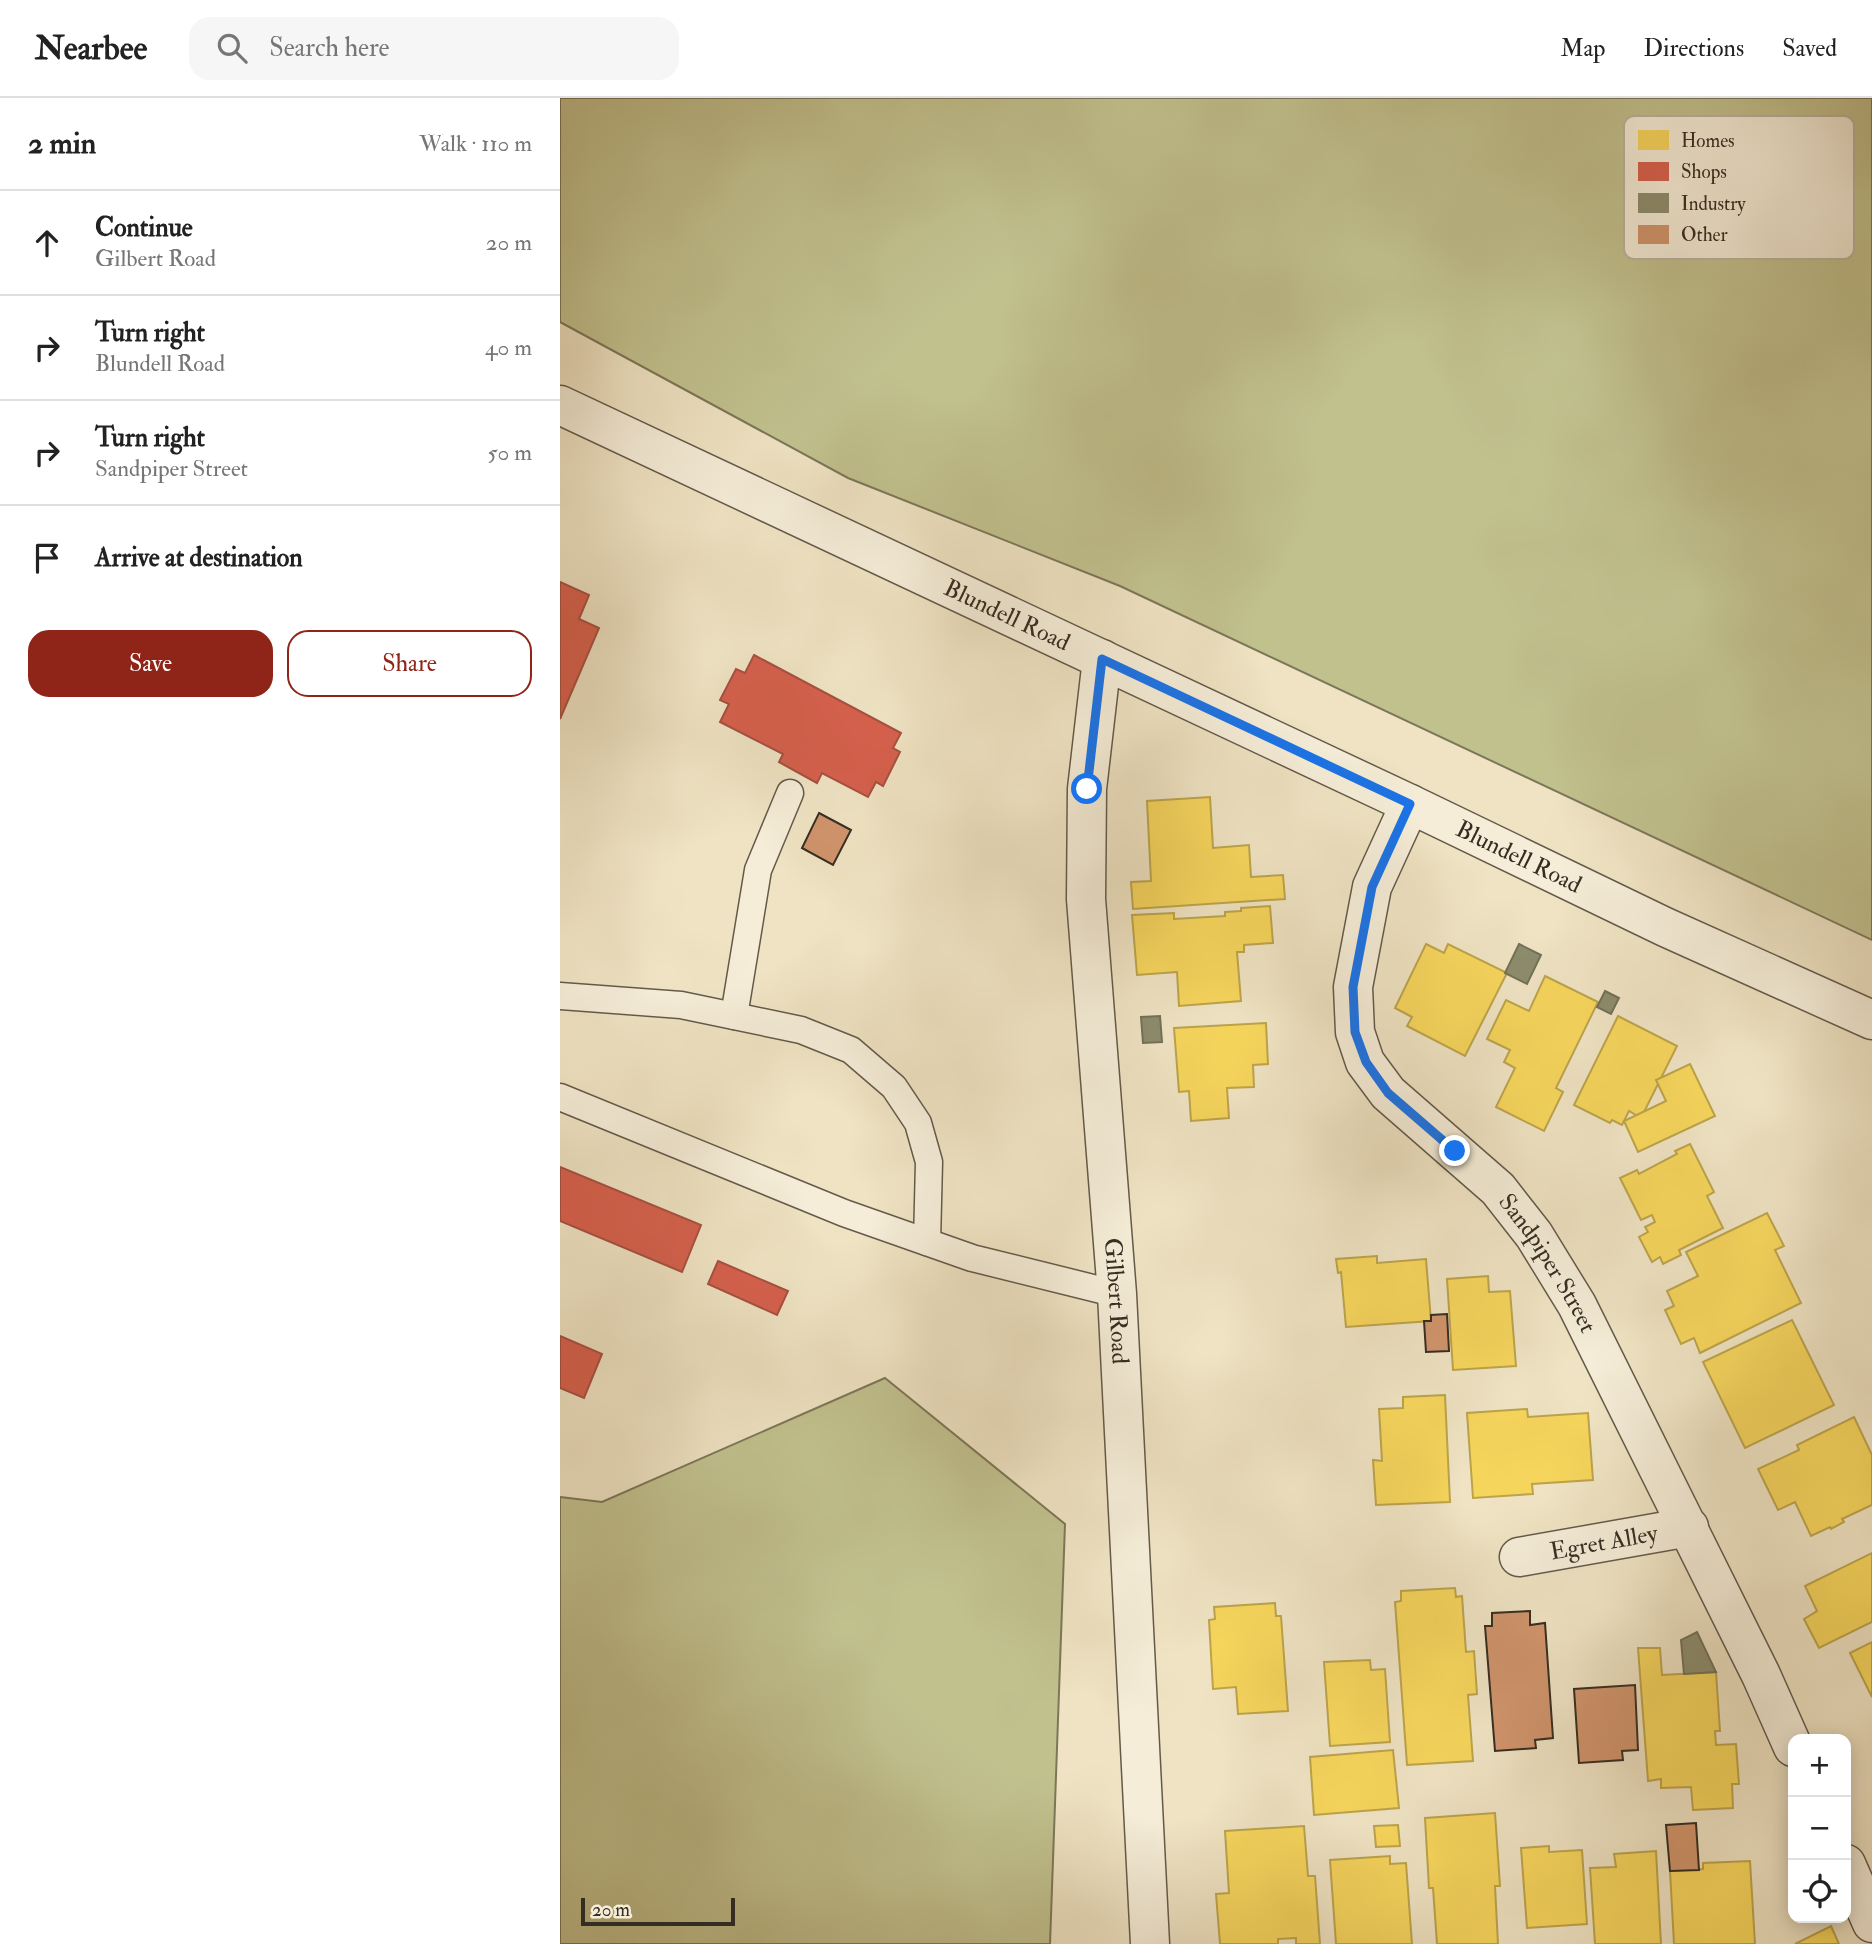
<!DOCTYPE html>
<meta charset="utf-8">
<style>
:root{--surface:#fff;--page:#f6f6f6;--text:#222;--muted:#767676;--line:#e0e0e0;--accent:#8f2418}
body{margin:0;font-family:"IM FELL Double Pica",serif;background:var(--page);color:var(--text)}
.controls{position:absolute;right:21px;bottom:21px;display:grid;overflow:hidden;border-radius:14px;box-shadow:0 4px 18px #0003}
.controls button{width:63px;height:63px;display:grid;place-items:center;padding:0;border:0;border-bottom:2px solid var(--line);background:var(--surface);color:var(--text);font:35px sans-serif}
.scale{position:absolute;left:21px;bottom:18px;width:154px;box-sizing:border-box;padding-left:7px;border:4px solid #362d22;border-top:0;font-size:19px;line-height:24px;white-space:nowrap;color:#362d22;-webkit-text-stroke:5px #f5edd8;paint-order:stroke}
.stop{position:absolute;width:21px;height:21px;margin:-16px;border:5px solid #1a73e8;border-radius:50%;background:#fff}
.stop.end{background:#1a73e8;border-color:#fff;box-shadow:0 2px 7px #0008}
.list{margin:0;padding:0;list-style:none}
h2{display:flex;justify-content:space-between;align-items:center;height:91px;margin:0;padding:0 28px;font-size:30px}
h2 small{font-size:23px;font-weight:400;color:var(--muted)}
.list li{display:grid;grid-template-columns:46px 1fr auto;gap:21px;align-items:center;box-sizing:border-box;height:105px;padding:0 28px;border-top:2px solid var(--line)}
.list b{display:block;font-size:26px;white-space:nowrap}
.list p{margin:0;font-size:23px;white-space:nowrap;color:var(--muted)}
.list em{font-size:23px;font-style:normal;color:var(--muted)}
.actions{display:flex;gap:14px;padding:21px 28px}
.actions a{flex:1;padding:16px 0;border:2px solid var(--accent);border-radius:21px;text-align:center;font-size:24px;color:var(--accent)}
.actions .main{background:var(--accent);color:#fff}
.icon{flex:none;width:38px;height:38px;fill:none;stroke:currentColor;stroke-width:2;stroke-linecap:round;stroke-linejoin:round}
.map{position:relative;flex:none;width:1312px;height:1846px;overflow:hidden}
header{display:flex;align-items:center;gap:42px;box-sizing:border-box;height:98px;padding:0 35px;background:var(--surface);border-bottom:2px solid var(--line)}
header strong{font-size:33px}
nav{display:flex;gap:38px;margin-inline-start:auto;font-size:24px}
.search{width:490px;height:63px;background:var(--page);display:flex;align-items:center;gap:18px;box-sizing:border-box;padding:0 24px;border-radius:21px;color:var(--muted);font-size:26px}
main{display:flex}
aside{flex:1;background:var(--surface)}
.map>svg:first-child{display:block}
.green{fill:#c1c18e;stroke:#7c7758;stroke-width:2}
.homes{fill:#f6d55c;stroke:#bca34b;stroke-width:2}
.shops{fill:#d6604d;stroke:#a65140;stroke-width:2}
.industry{fill:#8c8c6e;stroke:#727057;stroke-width:2}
.building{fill:#d0946c;stroke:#362d22;stroke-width:2}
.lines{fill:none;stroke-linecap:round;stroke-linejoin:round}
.service-casing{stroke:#645a4a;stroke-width:29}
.minor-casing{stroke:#645a4a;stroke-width:41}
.tertiary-casing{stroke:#645a4a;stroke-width:41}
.service{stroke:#f5edd8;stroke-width:26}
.minor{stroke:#f5edd8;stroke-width:38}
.tertiary{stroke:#f5edd8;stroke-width:38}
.route{stroke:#1a73e8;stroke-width:9}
.labels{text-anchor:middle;stroke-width:7;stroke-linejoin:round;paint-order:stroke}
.street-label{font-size:24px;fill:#362d22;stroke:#f5edd8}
.key{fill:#f5edd8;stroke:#bcb3a1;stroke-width:2}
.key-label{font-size:19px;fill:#362d22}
</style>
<header>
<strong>Nearbee</strong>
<div class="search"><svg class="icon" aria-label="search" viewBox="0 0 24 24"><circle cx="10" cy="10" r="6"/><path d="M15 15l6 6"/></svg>Search here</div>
<nav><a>Map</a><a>Directions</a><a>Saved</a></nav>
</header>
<main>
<aside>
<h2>2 min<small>Walk · 110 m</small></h2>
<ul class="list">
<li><svg class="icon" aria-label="ahead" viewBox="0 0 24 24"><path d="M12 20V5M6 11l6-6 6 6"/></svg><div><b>Continue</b><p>Gilbert Road</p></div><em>20 m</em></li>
<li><svg class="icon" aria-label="right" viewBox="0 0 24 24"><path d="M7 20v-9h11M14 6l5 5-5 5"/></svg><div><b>Turn right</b><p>Blundell Road</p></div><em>40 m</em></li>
<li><svg class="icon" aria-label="right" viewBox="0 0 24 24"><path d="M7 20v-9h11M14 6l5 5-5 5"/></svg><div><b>Turn right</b><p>Sandpiper Street</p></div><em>50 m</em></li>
<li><svg class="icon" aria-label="arrive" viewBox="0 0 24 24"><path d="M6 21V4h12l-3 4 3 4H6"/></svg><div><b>Arrive at destination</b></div></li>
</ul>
<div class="actions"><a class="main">Save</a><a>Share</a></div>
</aside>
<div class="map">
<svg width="1312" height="1846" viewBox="0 0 1312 1846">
<rect width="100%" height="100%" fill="#efe3c3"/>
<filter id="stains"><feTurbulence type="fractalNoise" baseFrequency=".00286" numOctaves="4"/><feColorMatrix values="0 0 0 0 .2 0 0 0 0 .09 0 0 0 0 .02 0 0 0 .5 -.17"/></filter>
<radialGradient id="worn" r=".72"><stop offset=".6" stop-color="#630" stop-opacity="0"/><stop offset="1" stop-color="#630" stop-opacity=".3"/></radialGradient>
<!-- green -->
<g class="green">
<path d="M0 0H1312V842L560 488 288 380 0 224Z"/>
<path d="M325 1280 505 1426 490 1846H0V1399L42 1404Z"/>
</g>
<!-- homes -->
<g class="homes">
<path d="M650 699 653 750 689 747 691 779 723 777 725 801 573 811 571 784 591 783 587 703Z"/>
<path d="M710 808 713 845 684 847V854H677L681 903 619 908 617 874 577 877 572 817 614 815V821L665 818V814L681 813V810Z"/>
<path d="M866 846 884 855 888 846 947 875 905 958 847 928 852 919 835 910Z"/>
<path d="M985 878 1038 904 996 990 1003 994 984 1033 936 1009 955 970 944 964 950 952 927 941 946 902 969 913Z"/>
<path d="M1058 918 1117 948 1081 1020 1069 1013 1062 1027 1052 1022 1050 1025 1014 1007Z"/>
<path d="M706 925 708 966 693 967 694 989 667 990 669 1020 631 1023 629 993 619 994 614 930Z"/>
<path d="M1130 966 1155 1018 1078 1054 1064 1023 1106 1003 1096 982Z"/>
<path d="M1130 1046 1154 1094 1147 1098 1163 1130 1119 1152 1121 1157 1103 1166 1100 1159 1092 1164 1079 1139 1088 1134 1085 1129 1095 1124 1092 1117 1081 1122 1060 1080 1077 1072 1079 1076 1117 1056 1115 1053Z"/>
<path d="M1207 1115 1224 1148 1215 1152 1241 1205 1140 1255 1134 1240 1121 1246 1105 1212 1114 1208 1107 1193 1138 1178 1126 1154Z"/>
<path d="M817 1158V1165L866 1161 871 1223 786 1229 781 1174 778 1175 776 1161Z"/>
<path d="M928 1178 929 1194 950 1193 956 1268 893 1272 887 1181Z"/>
<path d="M1232 1222 1274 1307 1185 1350 1143 1264Z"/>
<path d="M885 1297 890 1404 816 1407 813 1362 822 1363 819 1311 843 1310V1299Z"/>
<path d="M967 1311 968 1319 1028 1315 1033 1382 972 1386 973 1396 913 1400 907 1315Z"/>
<path d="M1294 1319 1312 1357V1407L1282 1421 1284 1424 1271 1431 1270 1429 1251 1438 1235 1404 1218 1412 1198 1371 1239 1352 1237 1347Z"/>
<path d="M1312 1455V1524L1259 1550 1244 1521 1257 1513 1245 1488Z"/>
<path d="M895 1490 896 1499 902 1498 906 1554 914 1553 917 1596 908 1597 913 1663 847 1667 835 1504 841 1503V1493Z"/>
<path d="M715 1505 716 1518H721L728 1613 678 1616 676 1589 653 1591 649 1522 655 1521 654 1509Z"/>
<path d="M1312 1544V1599L1290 1555Z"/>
<path d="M1078 1550H1100L1102 1577 1156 1574 1160 1633H1155L1156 1647 1176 1646 1179 1686H1172L1173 1710 1133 1712 1131 1689 1101 1690V1681L1088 1683Z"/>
<path d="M810 1562 811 1572 825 1571 830 1644 770 1648 764 1564Z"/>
<path d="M833 1652 839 1710 754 1717 750 1659Z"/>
<path d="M935 1715 940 1788H935L938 1846H877L873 1790H869L865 1720Z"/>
<path d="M838 1727 840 1748 816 1749 814 1728Z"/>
<path d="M744 1728 748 1778H755L760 1846H736V1840L718 1841V1846H660L656 1796 669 1795 665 1733Z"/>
<path d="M989 1748V1754L1022 1752 1027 1826 967 1830 961 1750Z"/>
<path d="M1096 1753 1101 1846H1035L1030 1770 1056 1769 1054 1756Z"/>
<path d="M830 1758V1766L846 1765 852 1846H776L770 1762Z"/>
<path d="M1190 1763 1195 1846H1114L1110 1773 1143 1771V1765Z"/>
<path d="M1271 1828 1279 1846H1235Z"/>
</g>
<!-- shops -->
<g class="shops">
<path d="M0 484 29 497 19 521 39 530 0 621Z"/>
<path d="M194 557 341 635 333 650 340 654 323 688 316 684 308 699 262 675 257 685 219 664 223 656 160 624 169 606 160 602 176 571 185 575Z"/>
<path d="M0 1069 141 1127 122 1174 0 1123Z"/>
<path d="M158 1163 228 1193 217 1217 148 1186Z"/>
<path d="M0 1238 42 1256 24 1300 0 1290Z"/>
</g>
<!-- industry -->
<g class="industry">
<path d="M959 846 981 857 967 886 945 875Z"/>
<path d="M1045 893 1059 900 1051 916 1037 909Z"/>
<path d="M600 918 602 944 583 945 581 919Z"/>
<path d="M1137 1534 1156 1574 1124 1576 1121 1542Z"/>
</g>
<!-- building -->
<g class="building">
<path d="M259 715 291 732 273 767 242 750Z"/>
<path d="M887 1216 889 1253 866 1254 864 1223H871V1217Z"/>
<path d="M970 1513V1527L985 1525 993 1640 975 1642 976 1650 935 1653 925 1528H932V1515Z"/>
<path d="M1075 1587 1078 1652 1062 1653 1063 1662 1019 1665 1014 1591Z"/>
<path d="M1136 1725 1139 1772 1110 1773 1106 1727Z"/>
</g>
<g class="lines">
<defs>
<g id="service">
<path d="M0 898 121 907 241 932 291 952 334 989 358 1025 369 1064 367 1144"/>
<path d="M174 918 198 772 230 695"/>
<path d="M0 999 284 1115 412 1160 557 1196"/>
</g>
<g id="minor">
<path id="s1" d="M542 561 527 691 526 801 557 1196 590 1846"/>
<path id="s2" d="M850 706 812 789 793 889 795 934 805 964 828 995 938 1091 974 1137 1017 1207 1201 1577 1233 1649"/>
<path id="s3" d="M959 1459 1129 1429"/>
<path d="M1286 1766 1312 1825"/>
</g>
<g id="tertiary">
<path id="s4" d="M0 307 850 706 1105 829 1312 922"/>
</g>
</defs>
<!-- service casing -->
<use href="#service" class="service-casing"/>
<!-- minor casing -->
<use href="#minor" class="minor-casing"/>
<!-- tertiary casing -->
<use href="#tertiary" class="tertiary-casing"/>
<!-- service -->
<use href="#service" class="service"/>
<!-- minor -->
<use href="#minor" class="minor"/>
<!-- tertiary -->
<use href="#tertiary" class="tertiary"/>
</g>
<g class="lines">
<!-- route -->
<path class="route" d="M527 691 542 561 850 706 812 789 793 889 795 934 806 964 828 995 895 1053"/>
</g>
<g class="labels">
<!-- street labels -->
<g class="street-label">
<text dy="8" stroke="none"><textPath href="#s4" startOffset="494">Blundell Road</textPath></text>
<text dy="8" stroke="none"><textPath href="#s4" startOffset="1060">Blundell Road</textPath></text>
<text dy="8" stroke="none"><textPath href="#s2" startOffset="544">Sandpiper Street</textPath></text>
<text dy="8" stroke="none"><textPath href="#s1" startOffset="644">Gilbert Road</textPath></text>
<text dy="8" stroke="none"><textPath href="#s3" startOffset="86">Egret Alley</textPath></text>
</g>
</g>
<!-- legend -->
<rect x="1064" y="18" width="230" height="143" rx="10" class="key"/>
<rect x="1078" y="32" width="31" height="20" fill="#f6d55c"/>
<rect x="1078" y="64" width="31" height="19" fill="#d6604d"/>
<rect x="1078" y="95" width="31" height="20" fill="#8c8c6e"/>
<rect x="1078" y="127" width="31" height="19" fill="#d0946c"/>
<g class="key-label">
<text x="1121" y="49">Homes</text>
<text x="1121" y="80">Shops</text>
<text x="1121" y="112">Industry</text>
<text x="1121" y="143">Other</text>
</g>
<rect width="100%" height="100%" filter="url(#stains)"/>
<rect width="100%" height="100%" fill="url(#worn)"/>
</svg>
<div class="controls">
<button>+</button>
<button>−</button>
<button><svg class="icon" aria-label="locate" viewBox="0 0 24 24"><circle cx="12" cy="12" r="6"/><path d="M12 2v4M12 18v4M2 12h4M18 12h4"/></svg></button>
</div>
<div class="scale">20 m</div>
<div class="stop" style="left:527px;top:691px"></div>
<div class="stop end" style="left:895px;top:1053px"></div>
</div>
</main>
